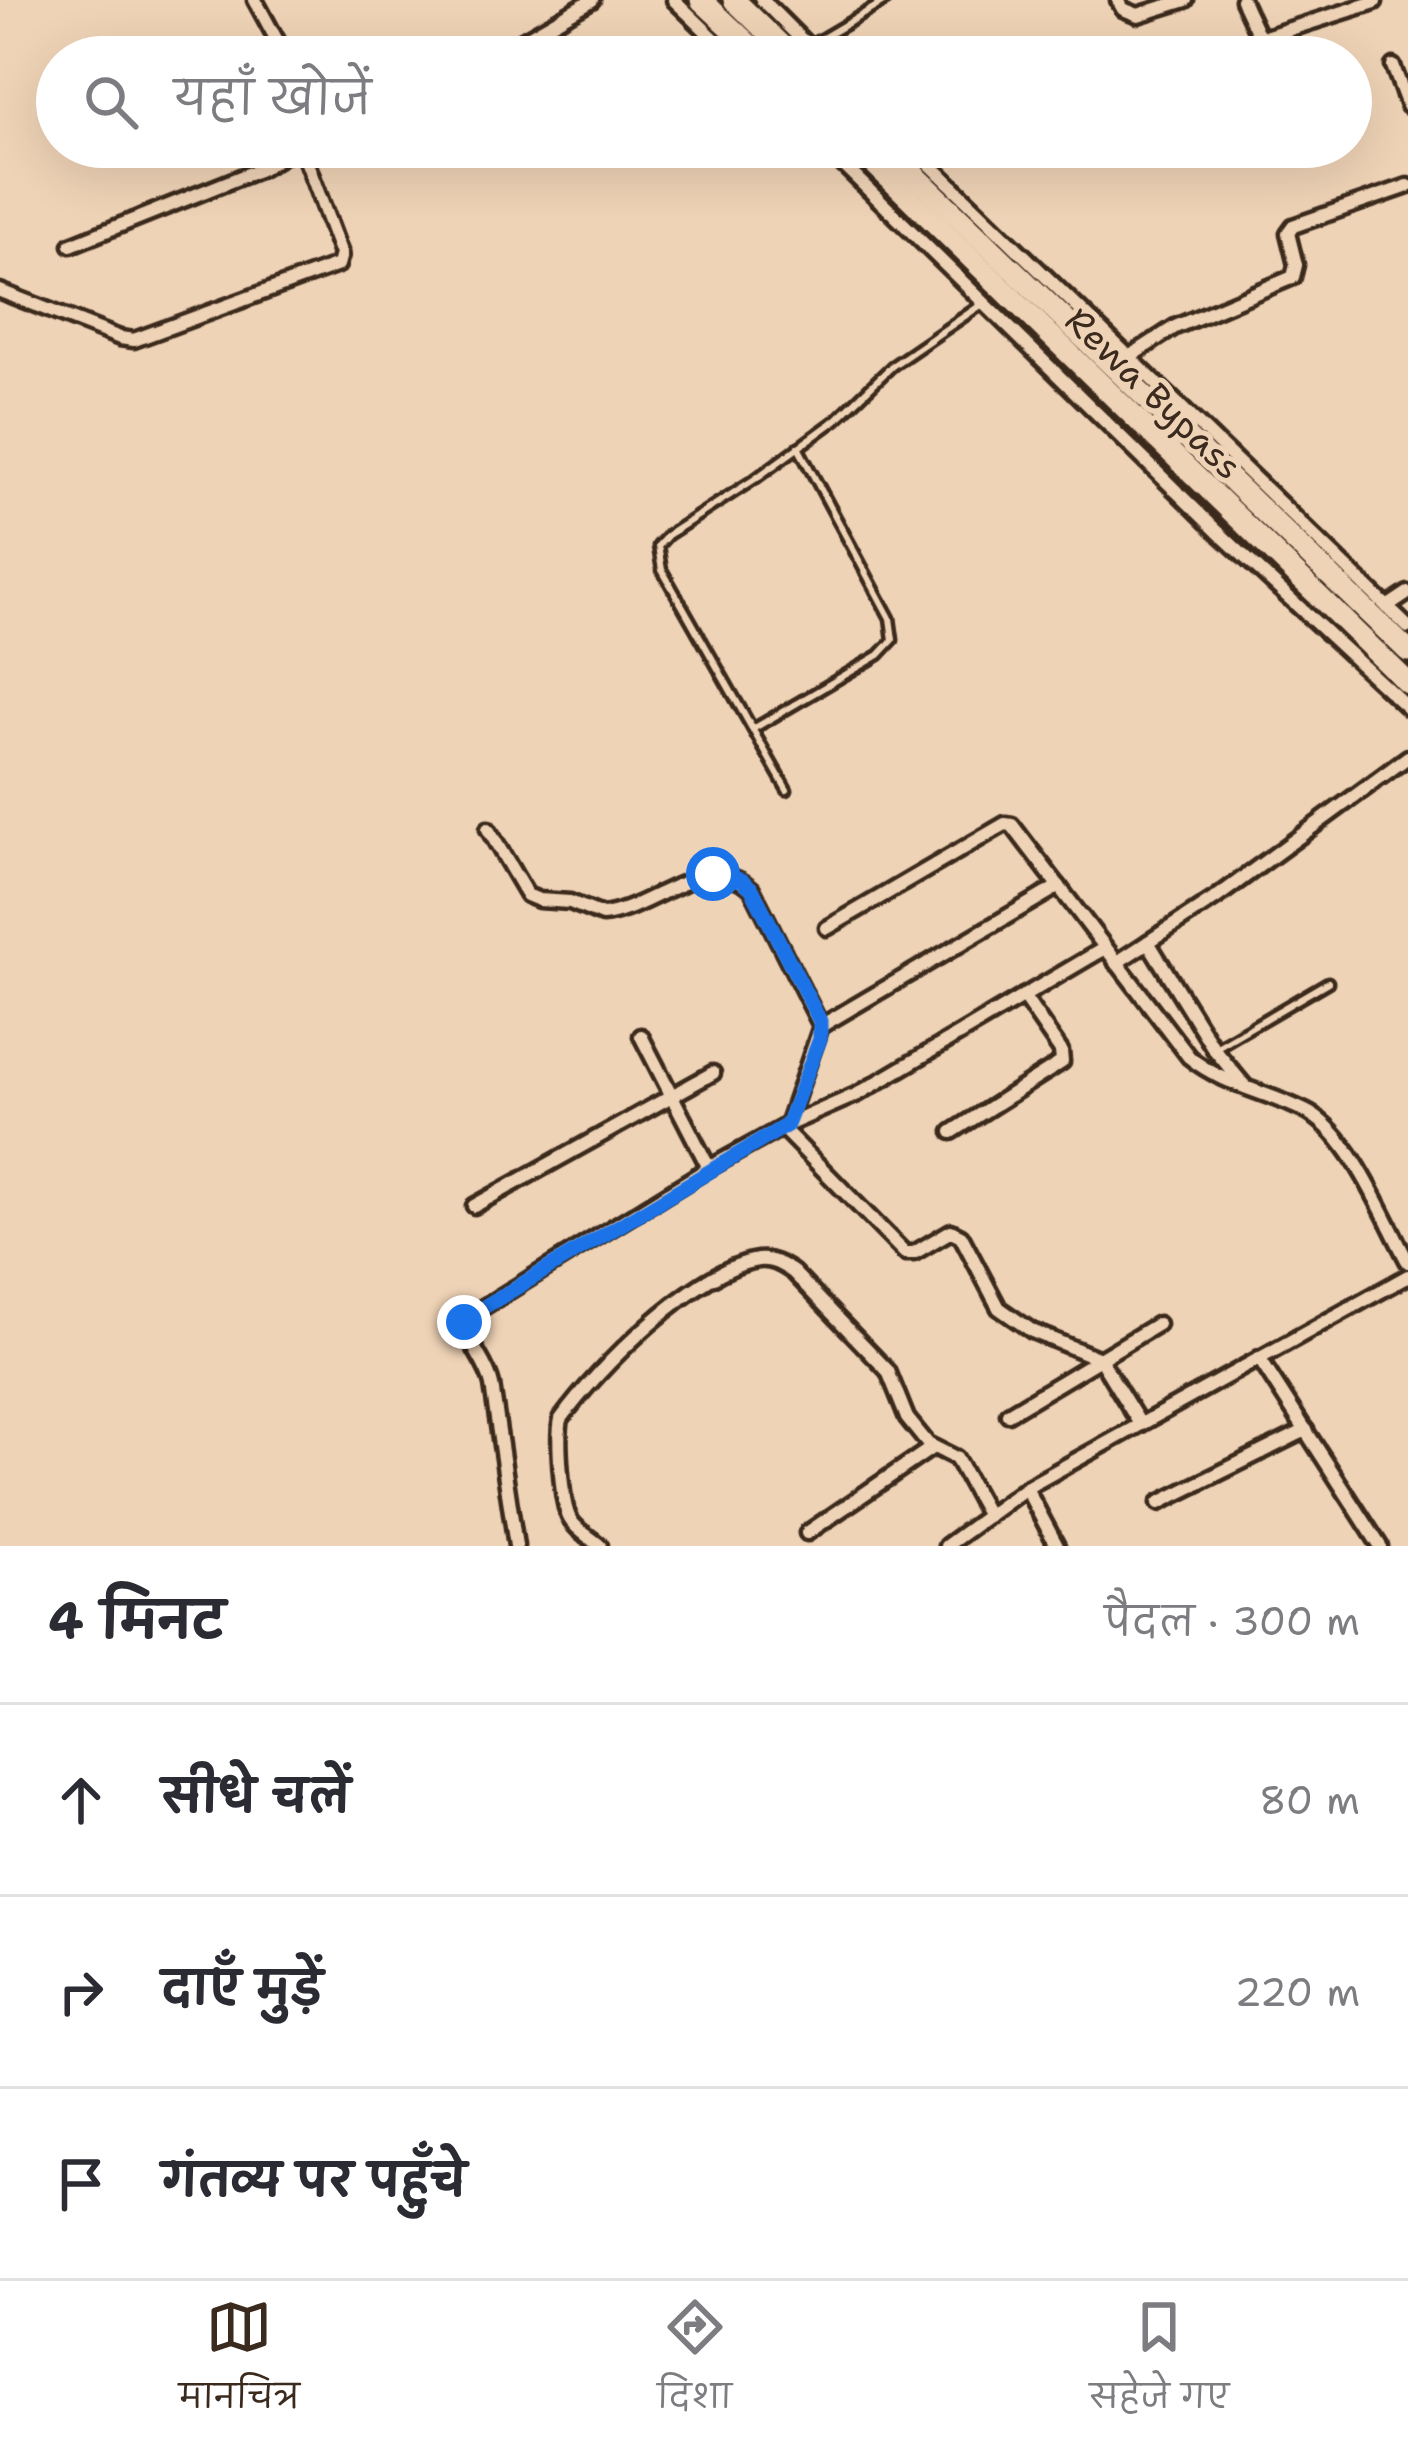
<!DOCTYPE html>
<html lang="hi">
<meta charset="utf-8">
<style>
:root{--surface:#fff;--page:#f7f7f7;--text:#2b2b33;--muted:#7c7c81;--line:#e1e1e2;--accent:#3b2a1e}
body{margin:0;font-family:"Shantell Sans","Playpen Sans Deva",sans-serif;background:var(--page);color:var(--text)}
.stop{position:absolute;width:36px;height:36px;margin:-27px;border:9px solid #1a73e8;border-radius:50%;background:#fff}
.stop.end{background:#1a73e8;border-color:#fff;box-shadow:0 3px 12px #0008}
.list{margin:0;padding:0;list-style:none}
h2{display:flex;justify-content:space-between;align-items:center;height:156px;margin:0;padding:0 48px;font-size:51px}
h2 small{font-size:39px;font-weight:400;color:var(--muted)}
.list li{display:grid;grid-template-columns:78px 1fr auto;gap:36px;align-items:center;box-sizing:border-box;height:192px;padding:0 48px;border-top:3px solid var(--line)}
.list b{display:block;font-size:45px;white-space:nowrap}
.list em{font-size:39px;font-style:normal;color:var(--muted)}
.icon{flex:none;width:66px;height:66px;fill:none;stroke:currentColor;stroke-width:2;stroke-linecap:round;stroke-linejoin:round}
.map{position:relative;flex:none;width:1408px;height:1546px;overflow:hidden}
.search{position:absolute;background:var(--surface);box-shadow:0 12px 48px #0002;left:36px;right:36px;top:36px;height:132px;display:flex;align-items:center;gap:30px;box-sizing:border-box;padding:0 42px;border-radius:66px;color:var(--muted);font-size:45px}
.sheet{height:732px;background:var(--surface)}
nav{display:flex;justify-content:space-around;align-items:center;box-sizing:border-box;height:168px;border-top:3px solid var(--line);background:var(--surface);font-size:33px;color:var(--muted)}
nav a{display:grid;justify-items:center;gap:6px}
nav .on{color:var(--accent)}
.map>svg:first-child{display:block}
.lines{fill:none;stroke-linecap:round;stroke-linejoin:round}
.lane-casing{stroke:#3b2a1e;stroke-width:15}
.street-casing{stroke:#3b2a1e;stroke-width:21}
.highway-casing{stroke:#3b2a1e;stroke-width:30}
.lane{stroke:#efd3b6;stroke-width:6}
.street{stroke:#efd3b6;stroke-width:12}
.highway{stroke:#efd3b6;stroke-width:21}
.route{stroke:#1a73e8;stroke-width:15}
.labels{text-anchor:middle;stroke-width:10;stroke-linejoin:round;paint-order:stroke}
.street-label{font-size:36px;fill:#3b2a1e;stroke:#efd3b6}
</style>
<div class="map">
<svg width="1408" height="1546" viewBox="0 0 1408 1546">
<rect width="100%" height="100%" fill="#efd3b6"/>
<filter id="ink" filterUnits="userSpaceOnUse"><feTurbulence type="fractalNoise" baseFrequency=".00833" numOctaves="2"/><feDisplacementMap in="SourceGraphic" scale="24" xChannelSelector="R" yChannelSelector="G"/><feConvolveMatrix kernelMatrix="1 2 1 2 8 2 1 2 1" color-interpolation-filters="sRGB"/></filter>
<g filter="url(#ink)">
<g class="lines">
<defs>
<g id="lane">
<path d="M809 46 887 0"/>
<path d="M753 729 879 655 893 640 890 618 798 447"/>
<path d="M787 790 662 570 658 546 668 535 755 479 836 420 892 366 981 305"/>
<path d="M1217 1047 1328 982"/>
</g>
<g id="street">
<path d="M255 0 286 57"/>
<path d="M674 0 733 57"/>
<path d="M762 0 819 57"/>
<path d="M1118 0 1123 9 1138 15 1186 0"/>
<path d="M1242 0 1258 34 1265 37 1375 2"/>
<path d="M493 57 592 0"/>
<path d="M1393 66 1408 106"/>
<path d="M825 147 1218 532 1408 708"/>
<path d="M912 147 1408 627"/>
<path d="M71 245 263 168 297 147"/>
<path d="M0 291 120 338 134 340 338 265 341 254 301 147"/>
<path d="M1129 357 1175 327 1293 277 1296 265 1288 233 1293 226 1408 186"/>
<path d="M1387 607 1408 593"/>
<path d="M488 829 527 895 539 900 570 902 602 915C650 911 708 848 752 889L821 1026 787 1125"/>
<path d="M827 928 1005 824 1012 825 1189 1057C1224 1086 1269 1092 1309 1113 1353 1138 1384 1218 1408 1262"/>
<path d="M1148 942 1214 1049 1244 1085"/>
<path d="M1116 963 1217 897 1408 757"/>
<path d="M821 1026 1059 886"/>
<path d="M641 1036 709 1168"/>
<path d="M782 1128 905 1253H914L951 1231 961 1236 999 1308 1032 1331 1100 1359 1140 1424"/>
<path d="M952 1132 1062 1062 1061 1051 1023 996"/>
<path d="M474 1206 713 1073"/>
<path d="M1259 1358 1380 1546"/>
<path d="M1008 1414 1158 1324"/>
<path d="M1026 1488 1057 1546"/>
<path d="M1159 1503 1306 1430"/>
<path d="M807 1533 933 1447"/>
<path d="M516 1546 492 1385C487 1362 468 1345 464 1322L469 1316 709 1168 787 1125 858 1094 1105 948"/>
<path d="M600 1546C590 1537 576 1530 570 1519 561 1503 557 1437 561 1419 597 1369 696 1269 758 1260 772 1258 782 1265 793 1272L888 1371 907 1418 928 1444 956 1458 988 1516"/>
<path d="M946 1546 1026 1488 1408 1276"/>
</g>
<g id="highway">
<path d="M701 0 762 57"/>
<path d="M734 0 793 57"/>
<path d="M857 147 1408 683"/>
<path d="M886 147 1408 651"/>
</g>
</defs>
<!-- lane casing -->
<use href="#lane" class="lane-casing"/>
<!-- street casing -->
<use href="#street" class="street-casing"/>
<!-- highway casing -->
<use href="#highway" class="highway-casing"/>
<!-- lane -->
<use href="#lane" class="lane"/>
<!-- street -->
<use href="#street" class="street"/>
<!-- highway -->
<use href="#highway" class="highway"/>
</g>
</g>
<g class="lines" filter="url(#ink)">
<!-- route -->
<path class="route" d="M464 1322 469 1316 787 1125 820 1039V1021L752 889 742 880 713 874"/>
</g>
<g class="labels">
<!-- street labels -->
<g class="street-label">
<text transform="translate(1154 393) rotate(44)" y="13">Rewa Bypass</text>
</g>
</g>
</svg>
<div class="stop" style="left:713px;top:874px"></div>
<div class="stop end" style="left:464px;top:1322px"></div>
<div class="search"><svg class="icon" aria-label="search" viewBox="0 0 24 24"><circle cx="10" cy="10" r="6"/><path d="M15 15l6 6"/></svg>यहाँ खोजें</div>
</div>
<section class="sheet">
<h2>4 मिनट<small>पैदल · 300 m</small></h2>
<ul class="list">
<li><svg class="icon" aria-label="ahead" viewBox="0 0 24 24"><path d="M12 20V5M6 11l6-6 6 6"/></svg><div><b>सीधे चलें</b></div><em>80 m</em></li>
<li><svg class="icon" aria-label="right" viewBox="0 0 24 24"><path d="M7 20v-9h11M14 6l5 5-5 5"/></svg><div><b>दाएँ मुड़ें</b></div><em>220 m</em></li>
<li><svg class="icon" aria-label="arrive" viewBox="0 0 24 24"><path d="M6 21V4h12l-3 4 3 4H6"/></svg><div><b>गंतव्य पर पहुँचे</b></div></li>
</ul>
</section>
<nav>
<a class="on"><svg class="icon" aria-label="map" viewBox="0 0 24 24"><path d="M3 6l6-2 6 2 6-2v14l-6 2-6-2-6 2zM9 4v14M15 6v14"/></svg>मानचित्र</a>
<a><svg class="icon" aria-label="directions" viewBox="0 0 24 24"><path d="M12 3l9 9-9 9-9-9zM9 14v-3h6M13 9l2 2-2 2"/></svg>दिशा</a>
<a><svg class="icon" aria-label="saved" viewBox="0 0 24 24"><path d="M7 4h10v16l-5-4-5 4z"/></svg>सहेजे गए</a>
</nav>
